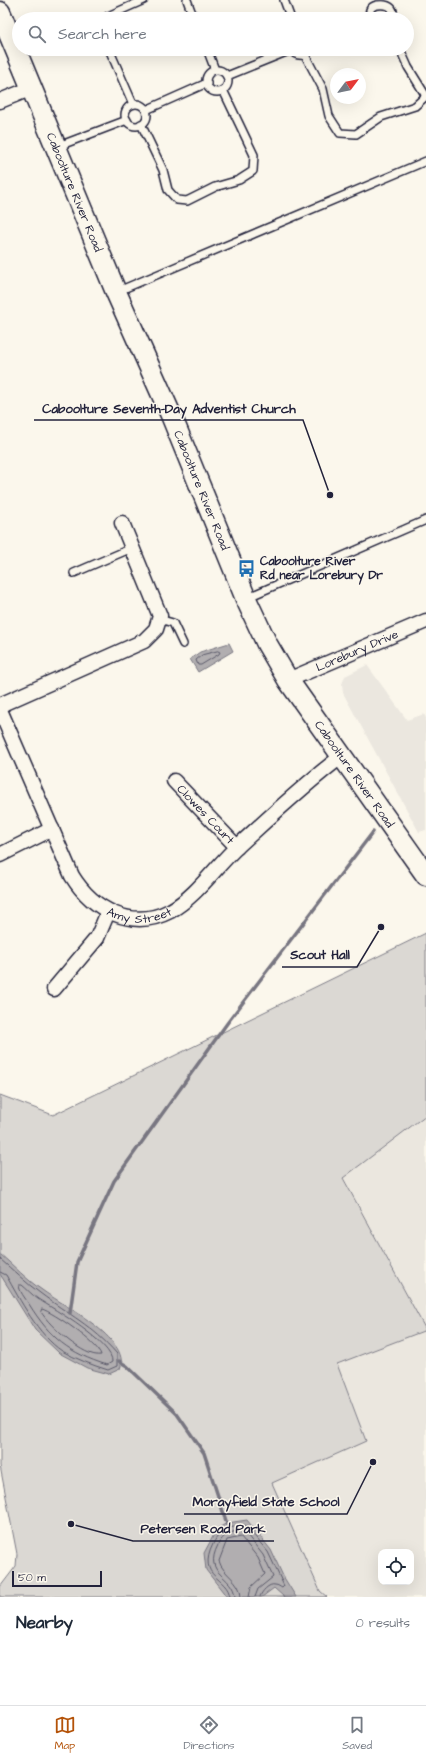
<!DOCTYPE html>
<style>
:root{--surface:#fff;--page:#f6f6f7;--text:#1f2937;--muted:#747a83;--line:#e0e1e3;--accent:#b45309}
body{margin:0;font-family:"Architects Daughter",sans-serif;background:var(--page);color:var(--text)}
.controls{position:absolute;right:12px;bottom:12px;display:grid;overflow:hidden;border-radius:8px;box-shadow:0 4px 16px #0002}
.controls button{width:36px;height:36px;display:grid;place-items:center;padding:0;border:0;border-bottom:1px solid var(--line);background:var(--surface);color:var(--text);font:20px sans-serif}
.compass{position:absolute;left:330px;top:68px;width:36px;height:36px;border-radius:50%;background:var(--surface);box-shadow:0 4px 16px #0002;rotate:58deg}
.scale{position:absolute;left:12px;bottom:10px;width:90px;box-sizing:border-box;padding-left:4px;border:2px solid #22223b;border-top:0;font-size:11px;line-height:14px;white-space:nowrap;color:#22223b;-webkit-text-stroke:3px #fbf7ec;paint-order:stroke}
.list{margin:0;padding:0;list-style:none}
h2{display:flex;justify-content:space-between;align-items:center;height:52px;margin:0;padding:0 16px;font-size:17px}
h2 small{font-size:13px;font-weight:400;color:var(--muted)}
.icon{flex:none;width:22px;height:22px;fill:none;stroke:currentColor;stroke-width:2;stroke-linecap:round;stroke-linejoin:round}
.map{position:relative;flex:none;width:426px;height:1597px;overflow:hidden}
.search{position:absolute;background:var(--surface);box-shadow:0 4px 16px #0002;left:12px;right:12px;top:12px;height:44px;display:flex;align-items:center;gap:10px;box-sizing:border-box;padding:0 14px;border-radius:22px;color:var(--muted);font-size:15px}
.sheet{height:108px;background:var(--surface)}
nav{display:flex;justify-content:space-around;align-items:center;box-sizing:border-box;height:56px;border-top:1px solid var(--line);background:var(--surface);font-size:11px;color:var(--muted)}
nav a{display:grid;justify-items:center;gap:2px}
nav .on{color:var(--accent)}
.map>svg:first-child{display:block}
.built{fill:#ebe7df;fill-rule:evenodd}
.green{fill:#dbd8d3;stroke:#7e7d87}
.water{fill:#b1aeb0;stroke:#787681}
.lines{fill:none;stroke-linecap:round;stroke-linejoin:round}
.shore{stroke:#5b5a6a;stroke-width:1}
.stream{stroke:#787681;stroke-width:3.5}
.lane-casing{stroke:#22223b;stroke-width:10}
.street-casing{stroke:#22223b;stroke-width:17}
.secondary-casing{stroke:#22223b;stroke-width:23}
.lane{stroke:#fbf7ec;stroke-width:7}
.street{stroke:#fbf7ec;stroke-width:14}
.secondary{stroke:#fbf7ec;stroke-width:20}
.labels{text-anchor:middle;stroke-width:3;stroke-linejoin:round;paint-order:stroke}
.street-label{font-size:12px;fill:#22223b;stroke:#fbf7ec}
.poi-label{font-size:12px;font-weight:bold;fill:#22223b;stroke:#fbf7ec;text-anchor:start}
.leader{fill:none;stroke:#22223b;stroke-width:1.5}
.callout-dot{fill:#22223b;stroke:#fbf7ec;stroke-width:1.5}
.callout-label{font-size:13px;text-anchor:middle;font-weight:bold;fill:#22223b;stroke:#fbf7ec;stroke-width:3;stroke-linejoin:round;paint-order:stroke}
</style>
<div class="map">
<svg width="426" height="1597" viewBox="0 0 426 1597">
<rect width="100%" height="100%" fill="#fbf7ec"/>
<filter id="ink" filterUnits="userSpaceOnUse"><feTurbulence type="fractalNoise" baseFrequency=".025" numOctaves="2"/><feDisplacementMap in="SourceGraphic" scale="8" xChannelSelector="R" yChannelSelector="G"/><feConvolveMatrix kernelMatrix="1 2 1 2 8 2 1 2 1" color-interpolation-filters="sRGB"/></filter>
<g filter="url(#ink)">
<!-- built -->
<g class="built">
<path d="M367 665 407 720 424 714 426 718V830L419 832 343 693 342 684 345 676Z"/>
<path d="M426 1115V1330L343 1177Z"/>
<path d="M426 1330V1597H327L320 1591 272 1483 366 1441 337 1364ZM381 1552H411V1582H381Z"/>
</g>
<!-- green -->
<path class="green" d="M426 933V1115L343 1178 426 1330 337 1364 366 1441 272 1483 320 1591 327 1597H0V1587L16 1566 17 1554 0 1466V1095L53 1115Z"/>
<!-- water -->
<g class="water">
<path d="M229 643 233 651 198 672 190 659 200 652Z"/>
<path d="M0 1254C14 1266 27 1280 42 1290 62 1305 132 1339 120 1369L109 1374 87 1368 59 1353 35 1330 0 1274Z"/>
<path d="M247 1520 271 1550 283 1576 296 1597H284L274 1588 262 1597H227L206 1570 204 1553 217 1529 227 1523Z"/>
</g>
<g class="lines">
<!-- shore -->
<g class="shore">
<path d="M218 651 220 652 219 654 201 665H198L196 660 202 655Z"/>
<path d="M0 1259C13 1270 26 1283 40 1293 69 1315 92 1325 117 1354V1366L108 1370C92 1365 76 1359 62 1351 38 1335 20 1300 6 1275L0 1272"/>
<path d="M19 1285H22C27 1289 32 1295 38 1299 54 1309 114 1344 112 1362L107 1365C69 1353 50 1338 29 1304 25 1298 19 1291 19 1285Z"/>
<path d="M42 1309C53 1312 99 1344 101 1355 84 1358 50 1326 41 1312Z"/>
<path d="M230 1597C228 1576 196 1579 213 1544 220 1529 230 1527 245 1525L268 1552 284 1586 282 1588C280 1587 278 1585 275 1585 269 1583 261 1592 260 1597"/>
<path d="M235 1597C234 1574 202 1576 218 1545 224 1533 231 1532 243 1530L263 1555 273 1577 258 1589 255 1597"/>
<path d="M241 1597C241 1580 223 1575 219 1561L227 1540 241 1537 258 1558 265 1574 251 1587 249 1597"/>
</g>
<!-- stream -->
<g class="stream">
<path d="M70 1313 77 1262 114 1181 228 1022 373 832"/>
<path d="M119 1361 127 1366 177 1414 204 1453 228 1527"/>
</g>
<defs>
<g id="lane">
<path d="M187 0 194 19"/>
<path d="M284 0 291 19"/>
<path d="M106 19 108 16 144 0"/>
<path d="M374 19C355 0 407 0 389 19"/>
<path d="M109 49 133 104"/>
<path d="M207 49 215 70"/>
<path d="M291 49C294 55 299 56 305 55L311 49"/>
<path d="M400 49 408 67 426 96"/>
<path d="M305 55 323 89 329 116 340 133 356 134 381 117 415 106 426 96"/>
<circle cx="217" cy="81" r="11"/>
<path d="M227 76 291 50"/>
<circle cx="136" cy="115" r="11"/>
<path d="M146 110 207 83"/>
<path d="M141 124 163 170 168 190 177 200 187 201 215 187 239 180 253 171 254 155 223 90"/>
<path d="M56 147 127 120"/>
<path d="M116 292 426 161"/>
<path d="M74 573 132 548"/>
<path d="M246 598 426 520"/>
<path d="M159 619 173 623 183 644"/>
</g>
<g id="street">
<path d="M0 101 32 88"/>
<path id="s1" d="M288 680 426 621"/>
<path d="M0 705 144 641 156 629 160 616 122 523"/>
<path id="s2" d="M0 710 72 876C93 910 132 931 170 911 197 896 216 866 238 846 272 815 306 783 342 756"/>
<path id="s3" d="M174 781 237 847"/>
<path d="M0 855 52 829"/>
<path d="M54 989 97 938 108 912"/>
</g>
<g id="secondary">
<path id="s4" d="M0 12 116 292 171 415 246 599 267 644 288 680 426 875"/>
</g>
</defs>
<!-- lane casing -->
<use href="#lane" class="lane-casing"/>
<!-- street casing -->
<use href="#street" class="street-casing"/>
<!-- secondary casing -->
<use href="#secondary" class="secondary-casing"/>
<!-- lane -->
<use href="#lane" class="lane"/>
<!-- street -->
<use href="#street" class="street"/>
<!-- secondary -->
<use href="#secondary" class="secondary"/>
</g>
</g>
<!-- icons -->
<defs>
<symbol id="bus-bare" viewBox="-9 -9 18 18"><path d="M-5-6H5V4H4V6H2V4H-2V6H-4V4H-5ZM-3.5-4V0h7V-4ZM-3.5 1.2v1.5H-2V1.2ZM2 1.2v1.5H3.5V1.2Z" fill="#1f6fb2" stroke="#fbf7ec" stroke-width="2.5" paint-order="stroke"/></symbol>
</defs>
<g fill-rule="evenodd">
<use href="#bus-bare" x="234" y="556" width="25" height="25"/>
</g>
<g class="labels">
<!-- street labels -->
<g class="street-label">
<text dy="4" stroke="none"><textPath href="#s4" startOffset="195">Caboolture River Road</textPath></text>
<text dy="4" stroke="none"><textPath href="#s4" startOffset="519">Caboolture River Road</textPath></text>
<text dy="4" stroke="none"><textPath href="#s1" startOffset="75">Lorebury Drive</textPath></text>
<text dy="4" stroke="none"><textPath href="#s4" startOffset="843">Caboolture River Road</textPath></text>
<text dy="4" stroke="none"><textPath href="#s3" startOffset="46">Clowes Court</textPath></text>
<text dy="4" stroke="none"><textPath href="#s2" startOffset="264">Amy Street</textPath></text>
</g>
<!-- poi labels -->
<g class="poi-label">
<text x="260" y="565">Caboolture River<tspan x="260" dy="14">Rd near Lorebury Dr</tspan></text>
</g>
</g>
<!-- callouts -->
<path class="leader" d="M330 495L303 420H34M381 927L357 967H282M373 1462L347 1514H184M71 1524L133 1541H274"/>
<g class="callout-dot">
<circle cx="330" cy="495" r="4"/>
<circle cx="381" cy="927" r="4"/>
<circle cx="373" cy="1462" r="4"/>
<circle cx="71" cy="1524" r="4"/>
</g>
<g class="callout-label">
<text x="169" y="413">Caboolture Seventh-Day Adventist Church</text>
<text x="320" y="959">Scout Hall</text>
<text x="266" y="1506">Morayfield State School</text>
<text x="203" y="1533">Petersen Road Park</text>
</g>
</svg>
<div class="controls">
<button><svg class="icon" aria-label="locate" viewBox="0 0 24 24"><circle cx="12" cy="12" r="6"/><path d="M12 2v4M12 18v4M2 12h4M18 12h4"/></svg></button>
</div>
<svg class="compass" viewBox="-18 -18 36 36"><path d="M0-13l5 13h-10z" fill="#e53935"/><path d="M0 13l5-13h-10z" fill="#747a83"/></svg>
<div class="scale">50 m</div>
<div class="search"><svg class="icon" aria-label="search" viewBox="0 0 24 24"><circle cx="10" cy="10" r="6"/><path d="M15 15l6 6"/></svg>Search here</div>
</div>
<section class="sheet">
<h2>Nearby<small>0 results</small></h2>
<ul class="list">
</ul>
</section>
<nav>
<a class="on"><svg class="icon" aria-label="map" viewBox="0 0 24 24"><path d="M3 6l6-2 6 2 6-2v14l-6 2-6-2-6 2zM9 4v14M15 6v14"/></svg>Map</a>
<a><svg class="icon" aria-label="directions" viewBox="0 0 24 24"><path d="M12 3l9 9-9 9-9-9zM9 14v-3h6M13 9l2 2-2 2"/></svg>Directions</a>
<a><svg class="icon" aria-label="saved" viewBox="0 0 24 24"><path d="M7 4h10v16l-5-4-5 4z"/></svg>Saved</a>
</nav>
